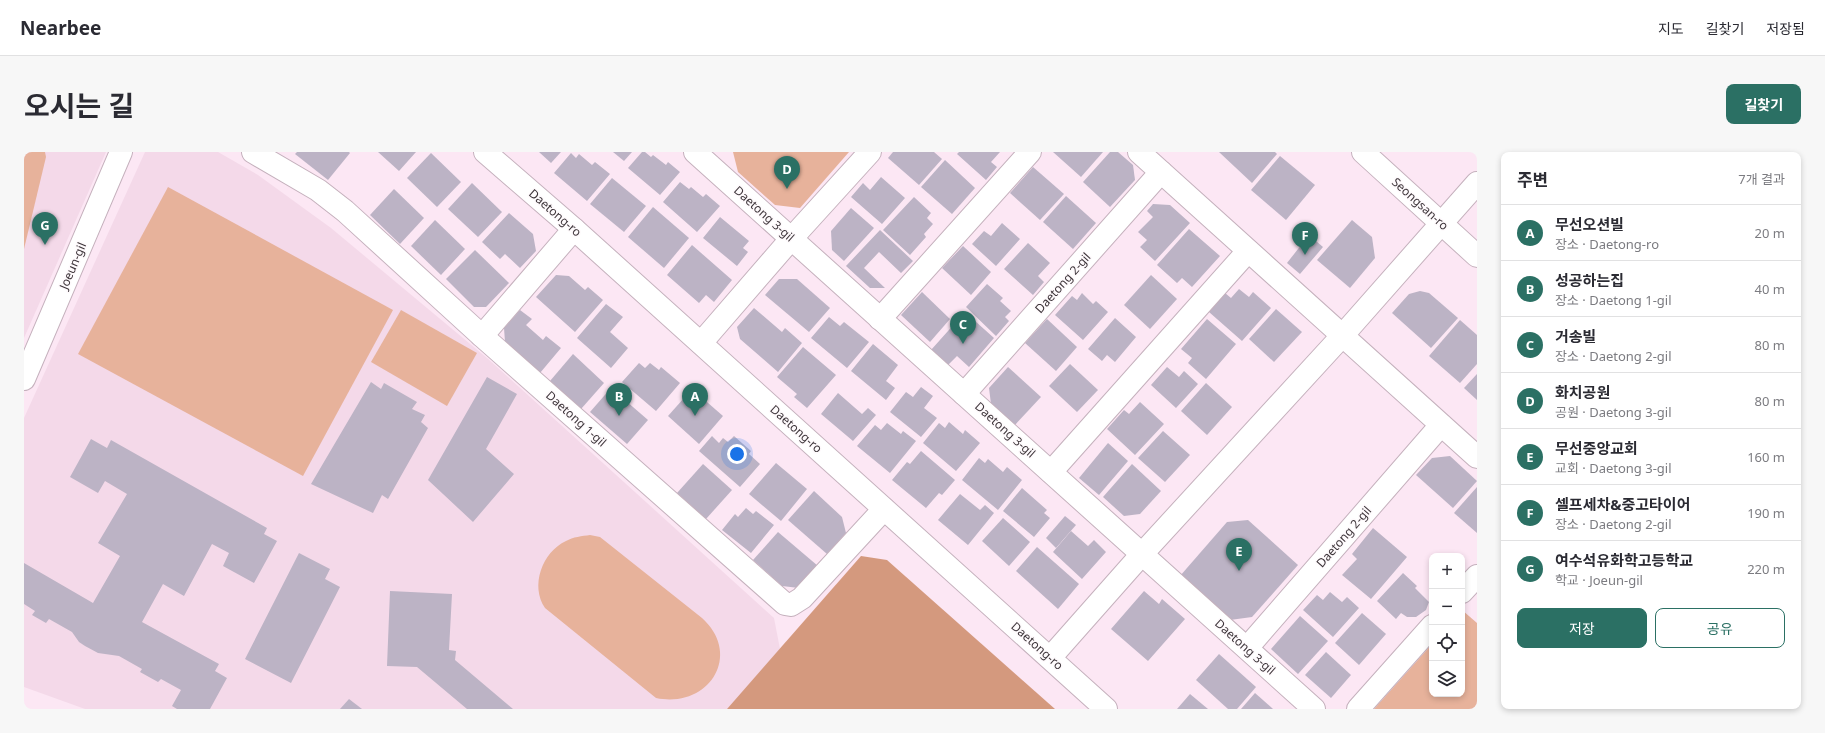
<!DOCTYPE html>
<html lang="ko">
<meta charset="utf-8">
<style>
:root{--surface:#fff;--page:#f7f7f7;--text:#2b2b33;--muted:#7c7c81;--line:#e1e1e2;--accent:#2b7064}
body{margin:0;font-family:"Noto Sans","Noto Sans KR",sans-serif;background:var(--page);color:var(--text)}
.controls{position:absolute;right:12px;bottom:12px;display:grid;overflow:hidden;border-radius:8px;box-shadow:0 2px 6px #0003}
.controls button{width:36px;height:36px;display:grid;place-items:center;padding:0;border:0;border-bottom:1px solid var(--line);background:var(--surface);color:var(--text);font:20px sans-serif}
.you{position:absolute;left:713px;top:302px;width:14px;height:14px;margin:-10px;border:3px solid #fff;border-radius:50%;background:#1a73e8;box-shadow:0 0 0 6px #1a73e833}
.badge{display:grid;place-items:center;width:26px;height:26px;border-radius:50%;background:var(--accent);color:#fff;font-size:13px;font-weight:700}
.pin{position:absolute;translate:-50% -33px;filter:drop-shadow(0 1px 2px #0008)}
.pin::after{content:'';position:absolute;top:21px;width:14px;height:12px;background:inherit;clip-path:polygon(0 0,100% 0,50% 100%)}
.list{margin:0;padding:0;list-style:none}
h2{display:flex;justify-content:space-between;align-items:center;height:52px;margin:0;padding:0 16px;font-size:17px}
h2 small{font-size:13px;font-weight:400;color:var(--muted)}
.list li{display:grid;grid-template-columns:26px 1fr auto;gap:12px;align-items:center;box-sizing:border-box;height:56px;padding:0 16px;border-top:1px solid var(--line)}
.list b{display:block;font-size:15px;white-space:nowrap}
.list p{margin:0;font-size:13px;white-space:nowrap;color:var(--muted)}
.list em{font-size:13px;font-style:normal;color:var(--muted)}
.actions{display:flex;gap:8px;padding:12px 16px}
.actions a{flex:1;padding:9px 0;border:1px solid var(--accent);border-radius:8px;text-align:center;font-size:14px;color:var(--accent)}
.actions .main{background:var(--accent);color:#fff}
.icon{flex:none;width:22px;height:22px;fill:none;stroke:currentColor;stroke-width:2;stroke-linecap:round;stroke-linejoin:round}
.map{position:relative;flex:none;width:1453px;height:557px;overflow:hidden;border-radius:8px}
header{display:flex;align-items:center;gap:24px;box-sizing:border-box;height:56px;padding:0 20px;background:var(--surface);border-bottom:1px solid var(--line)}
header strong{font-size:19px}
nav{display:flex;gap:22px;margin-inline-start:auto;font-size:14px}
.intro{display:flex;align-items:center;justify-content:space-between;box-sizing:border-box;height:96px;padding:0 24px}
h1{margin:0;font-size:28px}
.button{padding:10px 18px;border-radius:8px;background:var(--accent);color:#fff;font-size:14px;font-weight:700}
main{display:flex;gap:24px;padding:0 24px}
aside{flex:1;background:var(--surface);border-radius:8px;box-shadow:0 2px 6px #0003}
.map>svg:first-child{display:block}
.built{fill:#f4d9e9}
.green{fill:#e7b29b}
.forest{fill:#d4997e}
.building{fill:#bcb3c5}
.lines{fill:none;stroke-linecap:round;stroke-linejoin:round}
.street-casing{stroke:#c5b1bd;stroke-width:24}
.secondary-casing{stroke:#c5b1bd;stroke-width:24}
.street{stroke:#fff;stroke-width:22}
.secondary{stroke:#fff;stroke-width:22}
.labels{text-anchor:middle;stroke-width:3;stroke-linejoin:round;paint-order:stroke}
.street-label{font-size:12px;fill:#3c3439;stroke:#fefafc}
</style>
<header>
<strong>Nearbee</strong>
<nav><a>지도</a><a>길찾기</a><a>저장됨</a></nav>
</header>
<div class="intro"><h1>오시는 길</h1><a class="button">길찾기</a></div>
<main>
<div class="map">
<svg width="1453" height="557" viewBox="0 0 1453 557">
<rect width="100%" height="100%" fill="#fce7f4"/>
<!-- built -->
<g class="built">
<path d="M0 0H82L0 186Z"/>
<path d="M121 0H194L234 23 307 76 463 206 750 466 756 497 703 557H61L0 535V266Z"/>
</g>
<!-- green -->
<g class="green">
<path d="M0 0H21L22 5 0 97Z"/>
<path d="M709 0H825L776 56 751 53 714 20Z"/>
<path d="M144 35 369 158 279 324 54 202Z"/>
<path d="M377 158 453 201 423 254 347 210Z"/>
<path d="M566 383 576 385 678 466C719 503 685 557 632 546L521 456C506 434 518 400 542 389 549 385 558 384 566 383Z"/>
<path d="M1438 458 1453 471V557H1350L1408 492V542H1438Z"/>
</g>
<!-- forest -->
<path class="forest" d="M837 404 863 408 1031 557H703Z"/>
<!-- building -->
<g class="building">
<path d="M273 0H325L326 1 304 28 271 2Z"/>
<path d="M354 0H392L375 19Z"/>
<path d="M515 0H537L527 11Z"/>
<path d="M589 0H608L600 9Z"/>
<path d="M618 0H621L627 5 629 3 642 13 644 10 656 20 636 43 604 16Z"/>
<path d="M869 0H910L918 7 895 33 864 6Z"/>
<path d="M935 0H976L967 10 973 15 962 28 933 2Z"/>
<path d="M1029 0H1079L1057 25Z"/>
<path d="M1086 0H1094L1109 13 1111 28 1086 55 1059 30Z"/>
<path d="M1195 0H1251L1253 2 1228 31Z"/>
<path d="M407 1 437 30 413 55 383 26Z"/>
<path d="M547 1 552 6 555 2 568 13 571 10 586 22 563 49 530 21Z"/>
<path d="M1256 4 1291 33 1262 68 1227 38Z"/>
<path d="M921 8 951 36 928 62 897 35Z"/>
<path d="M1009 15 1040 42 1016 68 986 41Z"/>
<path d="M857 25 881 46 858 72 827 45 839 31 846 38Z"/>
<path d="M588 26 622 54 600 80 566 52Z"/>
<path d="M656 30 665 37 667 35 679 45 682 42 696 54 673 80 639 50Z"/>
<path d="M448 31 478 60 454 85 424 57Z"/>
<path d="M370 37 400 66 376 92 346 63Z"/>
<path d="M1042 44 1072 71 1049 97 1019 70Z"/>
<path d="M890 45 907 61 903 66 909 72 900 82 902 85 886 103 859 78Z"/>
<path d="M1129 52 1146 53 1166 71 1131 109 1116 95 1123 88 1114 80 1129 65 1123 59Z"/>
<path d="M629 55 665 86 640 116 604 85Z"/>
<path d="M827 56 850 76 820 109 808 98 807 79Z"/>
<path d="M485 61 509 82 512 99 496 116 481 102 476 107 458 90Z"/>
<path d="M696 65 725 89 719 96 724 100 713 114 679 86Z"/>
<path d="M411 68 441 97 417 123 387 94Z"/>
<path d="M1328 68 1348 85 1351 106 1326 136 1293 108Z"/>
<path d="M978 71 996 87 972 114 948 92 960 79 967 84Z"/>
<path d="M1165 77 1196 104 1168 135 1158 126 1153 131 1133 113Z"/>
<path d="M856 78 889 109 877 121 855 100 840 116 861 136H846L822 114Z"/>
<path d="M1285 83 1299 95 1276 122 1263 111Z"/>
<path d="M1004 91 1026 111 1014 124 1020 130 1009 143 980 117Z"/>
<path d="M668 93 708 128 690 150 682 143 675 151 643 123Z"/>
<path d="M939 94 967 120 947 143 918 116Z"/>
<path d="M451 98 485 131 462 155H450L422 127Z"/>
<path d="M532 123 545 124 561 138 564 135 579 148 551 180 512 145Z"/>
<path d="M1127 123 1153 147 1126 177 1100 153Z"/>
<path d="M755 127H773L806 156 785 180 741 143Z"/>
<path d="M963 132 979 146 976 149 987 159 981 165 985 169 972 184 942 155Z"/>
<path d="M1215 137 1225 145 1229 140 1247 156 1218 189 1185 160 1201 141 1207 146Z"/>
<path d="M1396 139 1405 141 1434 166 1407 196 1368 161 1385 142Z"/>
<path d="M898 140 926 167 906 190 877 163Z"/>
<path d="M1058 141 1069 152 1072 149 1084 160 1059 188 1031 163 1048 144 1053 148Z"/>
<path d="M582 152 599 165 586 180 604 196 587 216 553 186Z"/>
<path d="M730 156 758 180 761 176 778 191 754 220 716 187 713 175Z"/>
<path d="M1252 157 1278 180 1250 210 1225 187Z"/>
<path d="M496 158 508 167 502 173 519 188 522 184 537 196 516 221 481 190 480 176Z"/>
<path d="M941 160 970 186 945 215 933 204 924 213 907 198Z"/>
<path d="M805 165 816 174 820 170 845 190 823 216 787 186Z"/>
<path d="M1091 166 1112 185 1091 210 1083 203 1078 209 1064 197Z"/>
<path d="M1023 167 1053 195 1032 219 1001 191Z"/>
<path d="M1183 167 1212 192 1182 227 1164 211 1168 206 1157 197Z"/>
<path d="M1436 168 1453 183V212L1436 231 1405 204Z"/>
<path d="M849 192 874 213 862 229 871 236 862 248 827 219Z"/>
<path d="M779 195 812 223 783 256 770 245 773 242 753 225Z"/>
<path d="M549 202 580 231 557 257 526 229Z"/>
<path d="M615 211 621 216 626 211 635 218 637 215 656 231 632 259 598 230Z"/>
<path d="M1046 212 1074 238 1053 260 1025 234Z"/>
<path d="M984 215 1017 245 990 274 967 252 965 236Z"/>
<path d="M1143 215 1155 225 1160 219 1174 232 1152 256 1127 233Z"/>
<path d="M1453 222V248L1440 236Z"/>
<path d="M463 225 493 242 462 297 490 322 449 370 404 328Z"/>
<path d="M347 230 357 237 360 231 393 250 388 257 401 263 397 270 404 276 364 347 358 343 349 361 287 332Z"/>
<path d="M1182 231 1208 255 1183 283 1157 259Z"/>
<path d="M897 235 909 244 900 256 913 266 897 285 866 260 882 240 889 245Z"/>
<path d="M587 236 624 268 603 292 566 260Z"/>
<path d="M668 237 699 264 675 292 644 264Z"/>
<path d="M814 241 838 262 844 256 852 263 829 289 797 262Z"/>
<path d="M1116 250 1140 272 1111 303 1083 277 1100 258 1105 262Z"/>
<path d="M925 270 939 282 941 278 956 291 932 319 899 291 915 271 921 276Z"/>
<path d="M863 271 877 282 879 279 892 289 866 321 833 294 851 273 857 278Z"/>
<path d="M1139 279 1166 303 1141 330 1114 306Z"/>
<path d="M688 284 695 291 699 286 704 290 710 284 727 299 725 302 736 312 716 335 675 299Z"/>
<path d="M67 287 83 296 87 288 243 376 240 382 253 389 230 431 199 414 205 401 188 392 160 444 139 432 118 470 195 512 191 519 203 526 186 557H153L148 554 157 538 137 527 134 530 116 520 118 517 95 504 74 501 61 494 55 490 48 480 25 467 22 471 8 463 11 459 0 452V411L69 451 96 404 74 391 103 342 81 329 74 341 46 325Z"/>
<path d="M1084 291 1104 309 1075 343 1055 326Z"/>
<path d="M897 299 931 328 918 343 915 341 902 356 868 328 883 310 886 312Z"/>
<path d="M1426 304 1453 329 1429 356 1392 323 1408 306Z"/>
<path d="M955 306 961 311 964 307 979 320 983 315 998 328 974 358 938 328Z"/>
<path d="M752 311 783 337 757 369 725 342Z"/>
<path d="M679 312 708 338 682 367 653 341Z"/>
<path d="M1108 312 1137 339 1116 362 1100 364 1079 345Z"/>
<path d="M1453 335V381L1430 361Z"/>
<path d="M998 336 1023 358 1020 361 1026 366 1010 385 979 359Z"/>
<path d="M790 339 818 365 822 381 803 402 764 368Z"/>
<path d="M936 342 956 358 961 353 970 361 944 393 914 368Z"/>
<path d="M722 356 729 362 732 359 750 373 727 401 698 378 711 362 714 365Z"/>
<path d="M1041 364 1052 373 1032 396 1022 386Z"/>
<path d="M979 366 1006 390 985 414 958 389Z"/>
<path d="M1224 368 1274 413 1228 465 1206 468 1156 424 1203 370Z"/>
<path d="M1349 376 1383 405 1347 447 1318 423 1333 407 1328 402Z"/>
<path d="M1047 379 1064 394 1070 388 1082 400 1058 427 1029 400Z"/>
<path d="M754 380 794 414 775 436 758 434 729 408Z"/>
<path d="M1013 395 1055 432 1034 457 992 419Z"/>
<path d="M275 401 306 417 301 427 316 435 267 531 221 507Z"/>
<path d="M1379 421 1393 434 1391 436 1405 450 1402 458 1392 465H1383L1377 461 1372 467 1353 449Z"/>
<path d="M366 439 428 442 425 498 432 499 431 508 489 557H443L393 515 363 514Z"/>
<path d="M1120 439 1135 452 1138 447 1161 467 1124 509 1087 477Z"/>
<path d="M1306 440 1318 450 1323 445 1335 456 1309 485 1279 458 1293 443 1299 448Z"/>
<path d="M1338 461 1362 482 1335 513 1311 491Z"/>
<path d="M1276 464 1304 489 1274 522 1247 497Z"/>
<path d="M1302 500 1327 523 1307 546 1281 523Z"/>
<path d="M1195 502 1232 535 1213 557H1204L1172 528Z"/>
<path d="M1231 541 1249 557H1217Z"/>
<path d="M1166 542 1184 557H1153Z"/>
<path d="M325 547 338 557H316Z"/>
</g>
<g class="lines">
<defs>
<g id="street">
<path d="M229 0 294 38 321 59 458 184 761 452 767 453 778 446 860 357"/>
<path d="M461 0 550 77 1082 557"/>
<path d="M671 0 1290 557"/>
<path d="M1115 0 1453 305"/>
<path d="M856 167 1006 0"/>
<path d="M458 184 550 77"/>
<path d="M677 191 767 87 846 0"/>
<path d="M0 227 97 0"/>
<path d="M940 242 1137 20"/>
<path d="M1027 320 1224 99"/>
<path d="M1438 440 1453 424"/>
<path d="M1223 496 1417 273"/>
<path d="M1026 506 1118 402 1318 184 1453 31"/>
<path d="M1334 557 1408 474"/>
</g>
<path id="secondary" d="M1339 0 1453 104"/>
</defs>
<!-- street casing -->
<use href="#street" class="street-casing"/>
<!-- secondary casing -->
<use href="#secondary" class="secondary-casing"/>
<!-- street -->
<use href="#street" class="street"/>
<!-- secondary -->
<use href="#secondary" class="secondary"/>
</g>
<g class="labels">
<!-- street labels -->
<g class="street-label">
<text transform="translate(1396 52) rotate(42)" y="4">Seongsan-ro</text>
<text transform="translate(531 61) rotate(41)" y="4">Daetong-ro</text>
<text transform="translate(740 62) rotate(42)" y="4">Daetong 3-gil</text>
<text transform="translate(49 114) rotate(-67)" y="4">Joeun-gil</text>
<text transform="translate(1039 131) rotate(-48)" y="4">Daetong 2-gil</text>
<text transform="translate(552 267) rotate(42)" y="4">Daetong 1-gil</text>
<text transform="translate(772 277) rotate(42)" y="4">Daetong-ro</text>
<text transform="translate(981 278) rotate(42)" y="4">Daetong 3-gil</text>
<text transform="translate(1320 385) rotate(-49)" y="4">Daetong 2-gil</text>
<text transform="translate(1013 494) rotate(42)" y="4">Daetong-ro</text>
<text transform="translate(1221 495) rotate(42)" y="4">Daetong 3-gil</text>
</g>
</g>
</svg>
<div class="controls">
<button>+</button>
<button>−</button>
<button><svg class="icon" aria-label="locate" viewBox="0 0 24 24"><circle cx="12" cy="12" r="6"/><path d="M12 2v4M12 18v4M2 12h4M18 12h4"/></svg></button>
<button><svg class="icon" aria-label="layers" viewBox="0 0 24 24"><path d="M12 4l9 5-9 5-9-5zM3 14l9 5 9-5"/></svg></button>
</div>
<div class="you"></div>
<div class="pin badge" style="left:671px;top:264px">A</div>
<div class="pin badge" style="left:595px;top:264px">B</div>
<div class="pin badge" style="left:939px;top:192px">C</div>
<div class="pin badge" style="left:763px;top:37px">D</div>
<div class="pin badge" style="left:1215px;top:419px">E</div>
<div class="pin badge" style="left:1281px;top:103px">F</div>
<div class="pin badge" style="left:21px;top:93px">G</div>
</div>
<aside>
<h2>주변<small>7개 결과</small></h2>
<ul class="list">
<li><span class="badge">A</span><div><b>무선오션빌</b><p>장소 · Daetong-ro</p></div><em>20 m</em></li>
<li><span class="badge">B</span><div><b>성공하는집</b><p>장소 · Daetong 1-gil</p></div><em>40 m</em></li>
<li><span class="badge">C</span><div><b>거송빌</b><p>장소 · Daetong 2-gil</p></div><em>80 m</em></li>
<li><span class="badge">D</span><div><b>화치공원</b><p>공원 · Daetong 3-gil</p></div><em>80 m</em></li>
<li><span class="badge">E</span><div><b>무선중앙교회</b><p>교회 · Daetong 3-gil</p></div><em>160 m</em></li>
<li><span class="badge">F</span><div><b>셀프세차&amp;중고타이어</b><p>장소 · Daetong 2-gil</p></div><em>190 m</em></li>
<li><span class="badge">G</span><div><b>여수석유화학고등학교</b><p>학교 · Joeun-gil</p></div><em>220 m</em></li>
</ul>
<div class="actions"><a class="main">저장</a><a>공유</a></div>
</aside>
</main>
